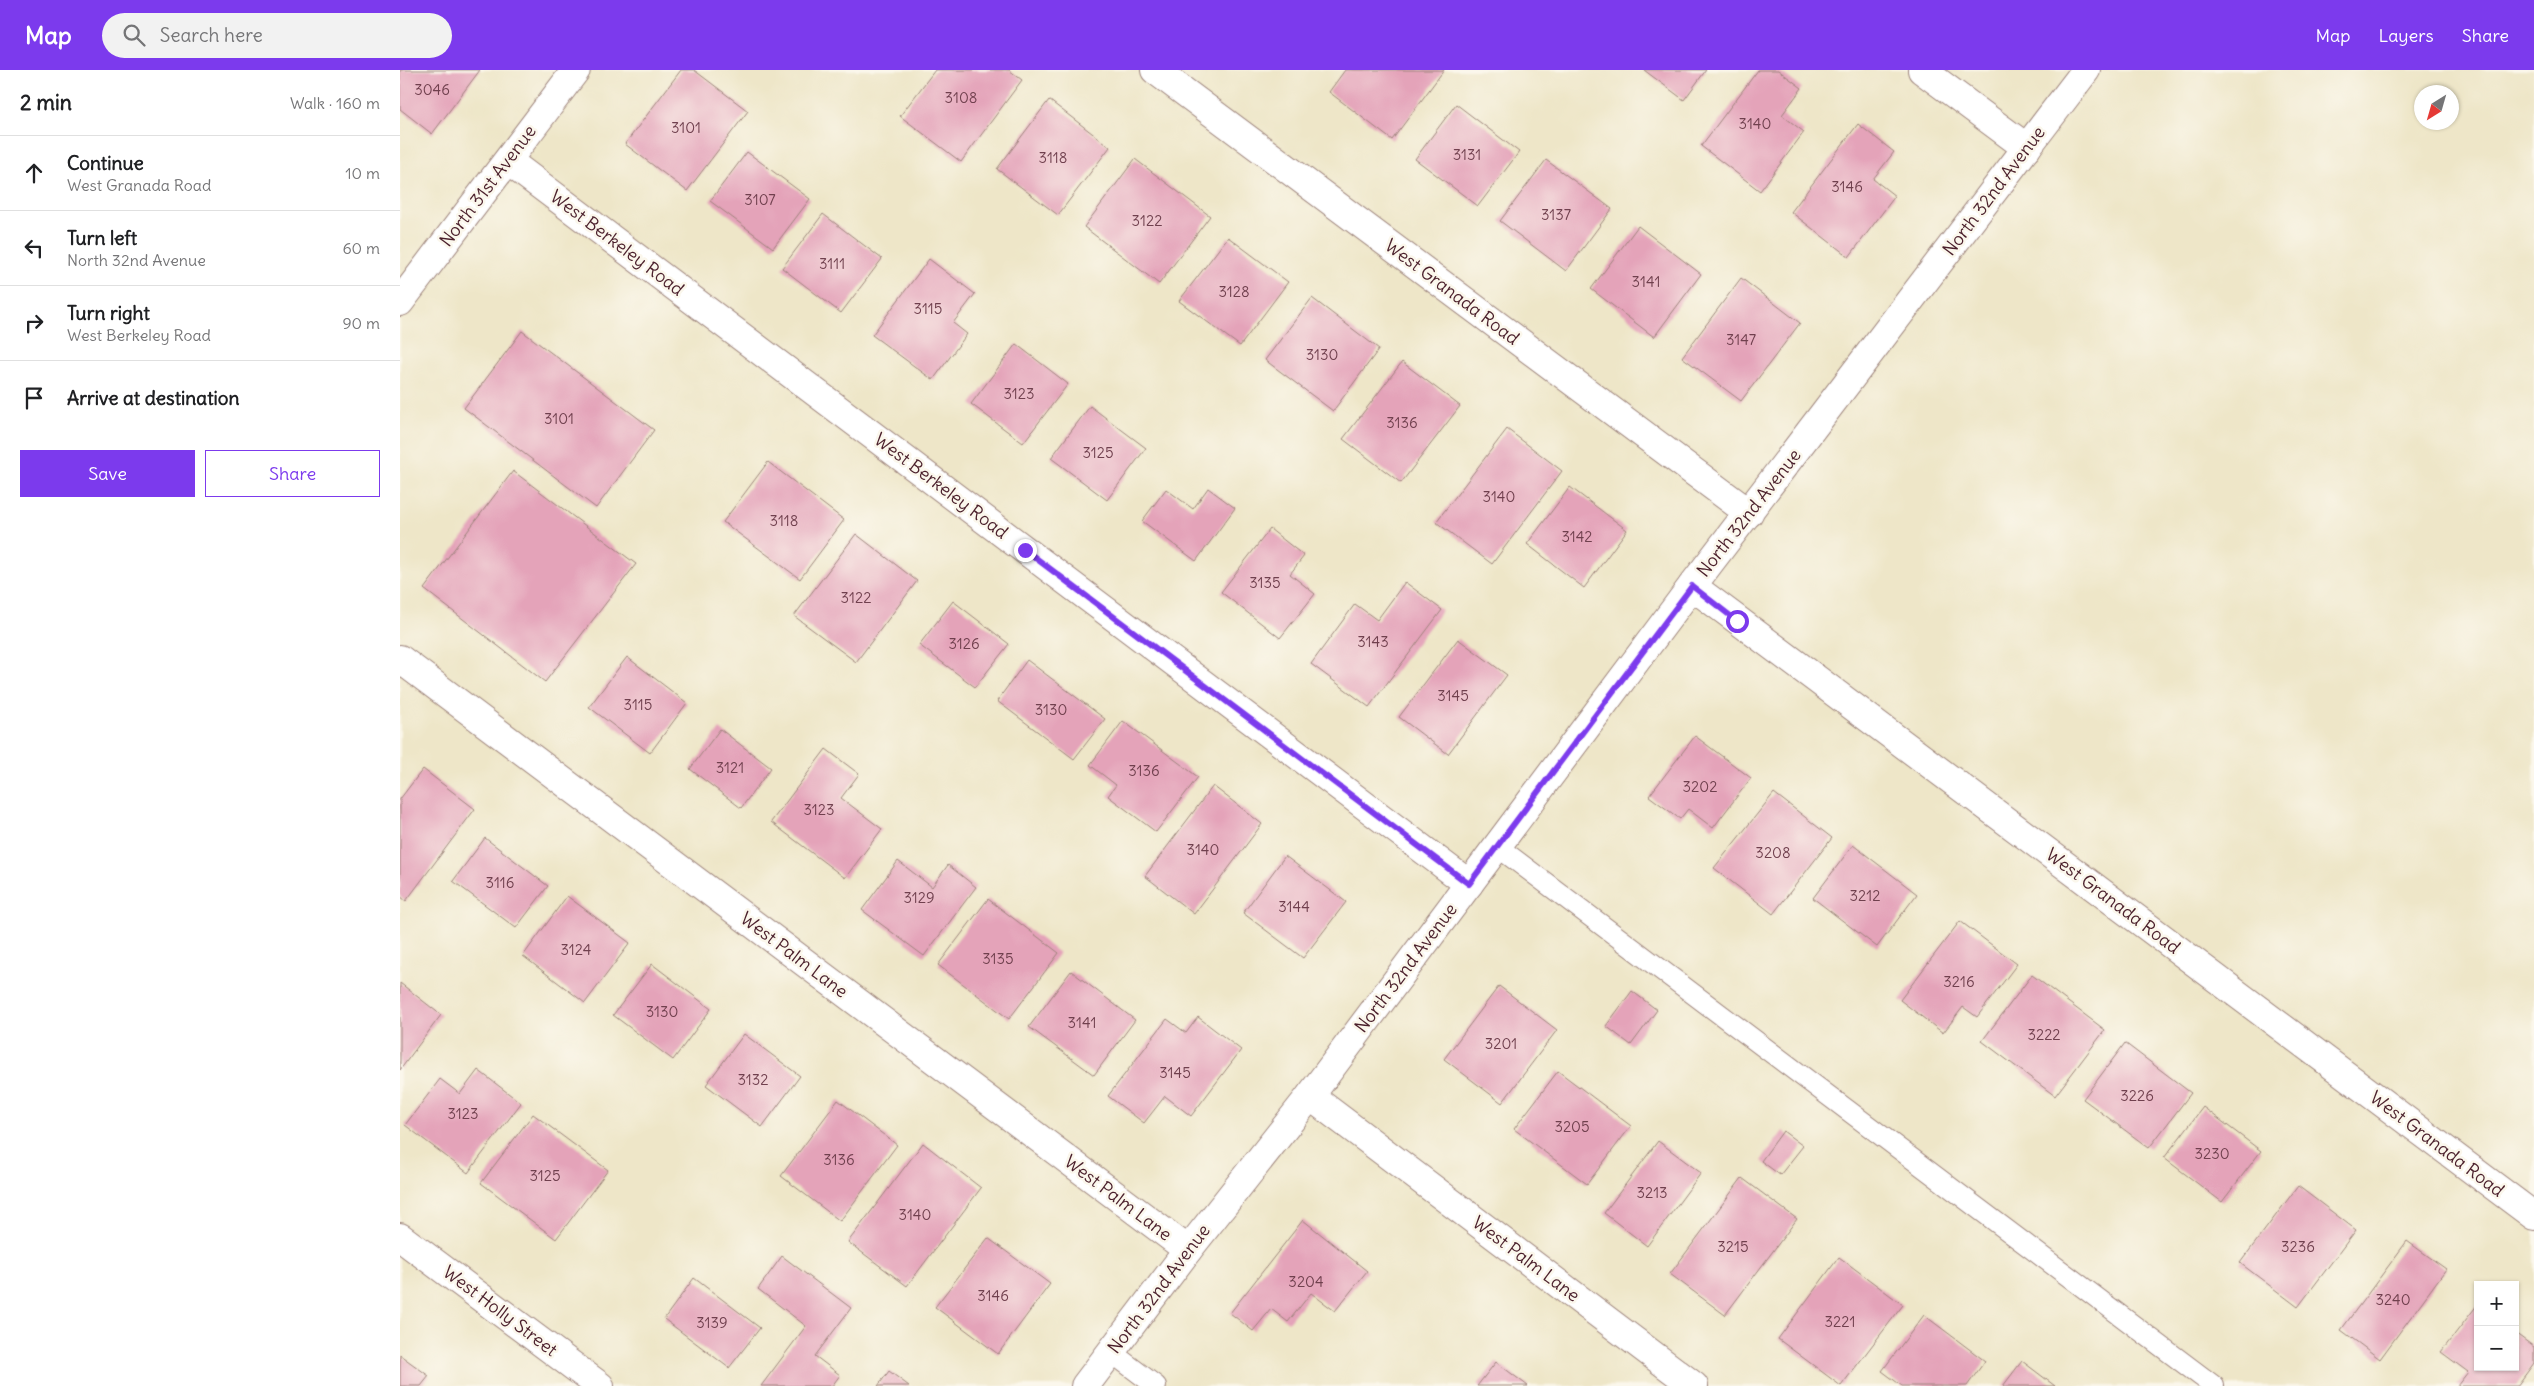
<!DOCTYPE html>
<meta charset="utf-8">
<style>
:root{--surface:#fff;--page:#f2f2f2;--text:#202124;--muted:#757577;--line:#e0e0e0;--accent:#7c3aed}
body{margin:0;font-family:Delius,sans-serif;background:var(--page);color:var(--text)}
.controls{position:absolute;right:15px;bottom:15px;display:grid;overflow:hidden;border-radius:0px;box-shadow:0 1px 4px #0004}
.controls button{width:45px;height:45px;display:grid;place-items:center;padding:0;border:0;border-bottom:1px solid var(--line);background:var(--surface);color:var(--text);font:25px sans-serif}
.compass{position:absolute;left:2014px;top:15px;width:45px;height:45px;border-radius:50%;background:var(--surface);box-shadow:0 1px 4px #0004;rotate:217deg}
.stop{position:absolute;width:15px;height:15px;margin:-11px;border:4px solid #7c3aed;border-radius:50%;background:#fff}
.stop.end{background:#7c3aed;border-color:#fff;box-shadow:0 1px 5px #0008}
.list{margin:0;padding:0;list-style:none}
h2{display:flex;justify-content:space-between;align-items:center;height:65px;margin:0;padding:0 20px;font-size:21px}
h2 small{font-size:16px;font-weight:400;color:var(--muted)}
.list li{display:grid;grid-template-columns:32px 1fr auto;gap:15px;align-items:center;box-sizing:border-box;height:75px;padding:0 20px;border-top:1px solid var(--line)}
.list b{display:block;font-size:19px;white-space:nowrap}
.list p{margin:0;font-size:16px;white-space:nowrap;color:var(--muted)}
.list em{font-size:16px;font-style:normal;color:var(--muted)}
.actions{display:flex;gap:10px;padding:15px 20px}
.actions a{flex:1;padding:11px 0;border:1px solid var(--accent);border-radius:0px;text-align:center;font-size:18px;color:var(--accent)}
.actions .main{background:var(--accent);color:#fff}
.icon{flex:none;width:28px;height:28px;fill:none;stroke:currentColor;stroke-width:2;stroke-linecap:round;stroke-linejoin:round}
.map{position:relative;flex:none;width:2134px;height:1316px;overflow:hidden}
header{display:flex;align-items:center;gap:30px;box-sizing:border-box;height:70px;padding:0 25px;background:var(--accent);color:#fff}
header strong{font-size:24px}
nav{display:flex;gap:28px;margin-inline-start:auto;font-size:18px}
.search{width:350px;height:45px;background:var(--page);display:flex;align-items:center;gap:12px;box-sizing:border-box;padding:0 18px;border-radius:28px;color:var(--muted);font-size:19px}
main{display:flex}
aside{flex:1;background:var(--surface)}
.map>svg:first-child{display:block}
.building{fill:#e4a3b9}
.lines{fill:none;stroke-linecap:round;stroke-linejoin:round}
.service-casing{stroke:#9c827a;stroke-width:22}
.minor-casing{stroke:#9c827a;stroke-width:30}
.tertiary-casing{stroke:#9c827a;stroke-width:30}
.service{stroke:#fff;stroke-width:20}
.minor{stroke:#fff;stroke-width:28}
.tertiary{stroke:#fff;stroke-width:28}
.route{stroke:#7c3aed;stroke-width:6}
.labels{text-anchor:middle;stroke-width:5;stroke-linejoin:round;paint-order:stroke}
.number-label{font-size:15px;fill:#70404e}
.street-label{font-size:18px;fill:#4a1f2b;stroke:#fbf7ec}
</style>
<header>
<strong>Map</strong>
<div class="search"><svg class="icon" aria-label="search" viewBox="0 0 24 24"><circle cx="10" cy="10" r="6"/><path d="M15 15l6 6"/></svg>Search here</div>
<nav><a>Map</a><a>Layers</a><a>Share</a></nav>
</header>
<main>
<aside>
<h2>2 min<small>Walk · 160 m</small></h2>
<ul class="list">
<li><svg class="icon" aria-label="ahead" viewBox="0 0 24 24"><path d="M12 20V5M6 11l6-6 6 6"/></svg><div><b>Continue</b><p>West Granada Road</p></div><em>10 m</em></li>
<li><svg class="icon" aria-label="left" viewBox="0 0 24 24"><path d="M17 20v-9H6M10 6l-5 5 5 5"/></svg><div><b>Turn left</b><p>North 32nd Avenue</p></div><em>60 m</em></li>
<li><svg class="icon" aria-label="right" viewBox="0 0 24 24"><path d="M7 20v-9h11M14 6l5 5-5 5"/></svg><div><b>Turn right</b><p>West Berkeley Road</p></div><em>90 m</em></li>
<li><svg class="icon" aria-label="arrive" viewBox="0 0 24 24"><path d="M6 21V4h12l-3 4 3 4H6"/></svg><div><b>Arrive at destination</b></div></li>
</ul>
<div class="actions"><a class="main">Save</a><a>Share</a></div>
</aside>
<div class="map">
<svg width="2134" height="1316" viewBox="0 0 2134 1316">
<rect width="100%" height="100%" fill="#fbf7ec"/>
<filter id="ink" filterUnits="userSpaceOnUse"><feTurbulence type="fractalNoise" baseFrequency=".02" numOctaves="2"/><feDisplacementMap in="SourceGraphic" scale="10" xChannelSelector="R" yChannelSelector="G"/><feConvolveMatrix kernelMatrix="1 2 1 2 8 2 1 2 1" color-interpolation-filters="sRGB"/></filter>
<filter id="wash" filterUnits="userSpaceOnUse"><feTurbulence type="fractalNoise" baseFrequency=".0096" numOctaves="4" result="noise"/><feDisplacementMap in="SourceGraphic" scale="20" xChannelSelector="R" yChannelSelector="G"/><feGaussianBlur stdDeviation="1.12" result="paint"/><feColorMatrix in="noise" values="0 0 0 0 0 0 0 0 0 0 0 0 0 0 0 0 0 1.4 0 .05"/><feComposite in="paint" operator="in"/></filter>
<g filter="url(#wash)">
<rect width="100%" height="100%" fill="#eee6c8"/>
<g id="blocks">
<!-- building -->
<g class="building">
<path d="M0 0H80L32 64 0 39Z"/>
<path d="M281 0H294L348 41 287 121 225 74Z"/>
<path d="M535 0H609L622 10 561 92 500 46Z"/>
<path d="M945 0H1044L992 70 929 22Z"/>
<path d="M1244 0H1306L1284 30Z"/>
<path d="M1358 0H1378L1402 18 1382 45 1404 62 1360 121 1301 76Z"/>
<path d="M649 30 710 77 658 145 597 99Z"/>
<path d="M1056 34 1119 82 1078 136 1015 89Z"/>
<path d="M1458 54 1494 82 1473 109 1495 126 1449 187 1391 142Z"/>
<path d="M347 82 410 129 373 178 310 131Z"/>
<path d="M735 89 810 146 759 214 684 157Z"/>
<path d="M1146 90 1212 139 1166 201 1100 151Z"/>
<path d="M423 144 482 189 441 243 382 198Z"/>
<path d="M1238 156 1301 204 1254 267 1191 219Z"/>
<path d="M828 167 888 212 840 276 779 231Z"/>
<path d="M529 189 575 224 553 253 567 264 533 310 472 265Z"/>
<path d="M1341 208 1400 253 1341 331 1282 287Z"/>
<path d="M912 228 979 279 933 341 865 290Z"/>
<path d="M122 261 254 360 196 438 64 338Z"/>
<path d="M616 274 668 314 623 373 571 334Z"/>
<path d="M1002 292 1060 336 1001 413 943 369Z"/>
<path d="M690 336 746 378 707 430 651 388Z"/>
<path d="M1107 359 1162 401 1092 494 1036 452Z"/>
<path d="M368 392 444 450 400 509 323 452Z"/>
<path d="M113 401 236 494 145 612 24 519Z"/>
<path d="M1170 417 1227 460 1184 518 1127 474Z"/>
<path d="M808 418 835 438 796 491 742 451 766 419 793 439Z"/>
<path d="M870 459 904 486 890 504 915 524 880 568 821 522Z"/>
<path d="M456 464 517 511 456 592 394 546Z"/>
<path d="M1005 512 1042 540 969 637 911 594 955 534 977 550Z"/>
<path d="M553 531 609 574 575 617 519 575Z"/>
<path d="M1058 569 1107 605 1048 684 999 647Z"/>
<path d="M227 587 287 633 250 683 189 637Z"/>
<path d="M627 590 705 649 674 689 597 631Z"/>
<path d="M723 651 798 707 756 762 708 726 716 715 690 695Z"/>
<path d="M320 659 371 698 341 738 290 699Z"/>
<path d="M1295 666 1351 708 1313 758 1288 739 1280 749 1249 726Z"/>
<path d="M426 679 459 704 441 728 482 759 445 808 371 752Z"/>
<path d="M23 699 75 739 6 831 0 826V729Z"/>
<path d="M813 716 862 754 794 844 745 806Z"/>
<path d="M1374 723 1432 768 1373 844 1314 798Z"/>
<path d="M85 768 148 816 116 858 53 811Z"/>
<path d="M1453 775 1517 824 1477 877 1413 828Z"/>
<path d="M885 786 946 832 903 888 843 843Z"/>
<path d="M498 791 532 817 548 795 576 817 524 886 462 840Z"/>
<path d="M167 826 230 873 185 933 123 886Z"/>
<path d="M588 829 659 883 609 949 538 895Z"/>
<path d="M1560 851 1617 894 1577 947 1563 937 1543 963 1500 930Z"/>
<path d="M252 894 311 939 273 990 213 945Z"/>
<path d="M671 901 735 950 694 1005 629 957Z"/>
<path d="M1632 905 1705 960 1655 1026 1582 971Z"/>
<path d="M0 913 41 945 0 1000Z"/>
<path d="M1099 916 1157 960 1102 1033 1044 989Z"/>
<path d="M1232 921 1257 940 1231 975 1206 956Z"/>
<path d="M798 947 841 980 791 1046 765 1026 744 1053 708 1026 767 949 786 963Z"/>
<path d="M344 964 400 1006 362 1057 306 1015Z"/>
<path d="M1725 973 1791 1023 1749 1078 1683 1029Z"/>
<path d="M78 1000 121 1033 68 1103 5 1055 40 1009 60 1024Z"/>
<path d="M1158 1001 1231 1056 1187 1114 1114 1059Z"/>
<path d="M438 1030 497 1075 440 1151 381 1106Z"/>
<path d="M1803 1037 1861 1081 1822 1132 1764 1088Z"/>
<path d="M133 1044 208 1100 156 1169 81 1113Z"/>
<path d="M1383 1061 1403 1076 1380 1105 1361 1091Z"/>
<path d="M1258 1071 1301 1103 1247 1176 1204 1143Z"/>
<path d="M523 1073 581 1118 507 1216 448 1172Z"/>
<path d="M1342 1108 1397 1149 1325 1245 1270 1204Z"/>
<path d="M1898 1116 1956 1160 1898 1237 1840 1193Z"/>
<path d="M903 1150 967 1201 935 1241 911 1223 888 1252 871 1239 853 1261 830 1243Z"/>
<path d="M588 1168 650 1214 598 1284 535 1237Z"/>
<path d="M2007 1171 2046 1199 1980 1289 1941 1260Z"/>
<path d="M382 1186 451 1238 415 1286 440 1305 432 1316H361L406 1256 358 1219Z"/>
<path d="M1439 1187 1503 1235 1441 1316 1378 1269Z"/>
<path d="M294 1208 360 1258 329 1298 264 1249Z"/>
<path d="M2078 1234V1297H2115V1263L2134 1277V1293L2117 1316H2057L2068 1302 2041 1282Z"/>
<path d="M1524 1245 1585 1291 1567 1316H1502L1482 1301Z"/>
<path d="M0 1285 29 1306 21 1316H0Z"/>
<path d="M1622 1291 1655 1316H1603Z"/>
<path d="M1096 1292 1128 1316H1077Z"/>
<path d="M489 1301 509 1316H478Z"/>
</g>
</g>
</g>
<g filter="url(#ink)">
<use href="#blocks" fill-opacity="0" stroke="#9c827a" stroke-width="1"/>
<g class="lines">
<defs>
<g id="service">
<path d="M1098 777 1814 1316"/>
<path d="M711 1282 756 1316"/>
</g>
<g id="minor">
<path d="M755 0 1349 443"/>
<path d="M1522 0 1627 78"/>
<path d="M108 91 1069 814"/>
<path d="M1292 516 2134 1146"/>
<path d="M0 589 788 1180"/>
<path d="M910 1026 1294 1316"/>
<path d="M0 1167 200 1316"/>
<path d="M685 1316 788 1180 910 1026 1292 516 1686 0"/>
</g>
<path id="tertiary" d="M0 232 176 0"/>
</defs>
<!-- service casing -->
<use href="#service" class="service-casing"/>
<!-- minor casing -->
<use href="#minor" class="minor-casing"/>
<!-- tertiary casing -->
<use href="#tertiary" class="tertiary-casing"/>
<!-- service -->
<use href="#service" class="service"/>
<!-- minor -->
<use href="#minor" class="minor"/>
<!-- tertiary -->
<use href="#tertiary" class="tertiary"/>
</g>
</g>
<g class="lines" filter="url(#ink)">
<!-- route -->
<path class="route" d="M625 480 1069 814 1292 516 1337 551"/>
</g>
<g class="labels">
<!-- number labels -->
<g class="number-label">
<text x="32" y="25">3046</text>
<text x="561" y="33">3108</text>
<text x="1355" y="59">3140</text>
<text x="286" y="63">3101</text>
<text x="1067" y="90">3131</text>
<text x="653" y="93">3118</text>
<text x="1447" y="122">3146</text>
<text x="360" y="135">3107</text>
<text x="1156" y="150">3137</text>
<text x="747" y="156">3122</text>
<text x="432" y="199">3111</text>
<text x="1246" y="217">3141</text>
<text x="834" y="227">3128</text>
<text x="528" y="244">3115</text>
<text x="1341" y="275">3147</text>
<text x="922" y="290">3130</text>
<text x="619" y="329">3123</text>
<text x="159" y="354">3101</text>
<text x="1002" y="358">3136</text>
<text x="698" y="388">3125</text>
<text x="1099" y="432">3140</text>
<text x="384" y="456">3118</text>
<text x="1177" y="472">3142</text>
<text x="865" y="518">3135</text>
<text x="456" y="533">3122</text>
<text x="973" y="577">3143</text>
<text x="564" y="579">3126</text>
<text x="1053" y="631">3145</text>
<text x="238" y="640">3115</text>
<text x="651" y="645">3130</text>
<text x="330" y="703">3121</text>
<text x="744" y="706">3136</text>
<text x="1300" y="722">3202</text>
<text x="419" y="745">3123</text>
<text x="803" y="785">3140</text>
<text x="1373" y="788">3208</text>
<text x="100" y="818">3116</text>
<text x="1465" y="831">3212</text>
<text x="519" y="833">3129</text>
<text x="894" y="842">3144</text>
<text x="176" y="885">3124</text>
<text x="598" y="894">3135</text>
<text x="1559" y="917">3216</text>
<text x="262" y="947">3130</text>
<text x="682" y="958">3141</text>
<text x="1644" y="970">3222</text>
<text x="1101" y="979">3201</text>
<text x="775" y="1008">3145</text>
<text x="353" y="1015">3132</text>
<text x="1737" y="1031">3226</text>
<text x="63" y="1049">3123</text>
<text x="1172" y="1062">3205</text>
<text x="1812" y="1089">3230</text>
<text x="439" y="1095">3136</text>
<text x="145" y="1111">3125</text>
<text x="1252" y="1128">3213</text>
<text x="515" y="1150">3140</text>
<text x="1333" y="1182">3215</text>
<text x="1898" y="1182">3236</text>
<text x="906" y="1217">3204</text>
<text x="593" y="1231">3146</text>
<text x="1993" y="1235">3240</text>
<text x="1440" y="1257">3221</text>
<text x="312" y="1258">3139</text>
</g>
<!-- street labels -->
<g class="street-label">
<text transform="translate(88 116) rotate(-53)" y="6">North 31st Avenue</text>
<text transform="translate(1594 121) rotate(-53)" y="6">North 32nd Avenue</text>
<text transform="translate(217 173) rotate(37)" y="6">West Berkeley Road</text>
<text transform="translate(1052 222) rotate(37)" y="6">West Granada Road</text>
<text transform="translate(541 416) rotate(37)" y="6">West Berkeley Road</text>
<text transform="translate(1349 443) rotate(-52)" y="6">North 32nd Avenue</text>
<text transform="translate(1713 831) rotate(37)" y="6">West Granada Road</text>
<text transform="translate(394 885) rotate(37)" y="6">West Palm Lane</text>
<text transform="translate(1006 898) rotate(-53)" y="6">North 32nd Avenue</text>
<text transform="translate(2037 1074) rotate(37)" y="6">West Granada Road</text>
<text transform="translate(718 1128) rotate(37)" y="6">West Palm Lane</text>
<text transform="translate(1126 1189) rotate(37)" y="6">West Palm Lane</text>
<text transform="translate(759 1219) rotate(-53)" y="6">North 32nd Avenue</text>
<text transform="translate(100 1241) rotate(37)" y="6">West Holly Street</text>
</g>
</g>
</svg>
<div class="controls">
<button>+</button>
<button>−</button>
</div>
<svg class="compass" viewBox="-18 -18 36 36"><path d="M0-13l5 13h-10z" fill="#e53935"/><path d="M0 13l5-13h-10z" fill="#757577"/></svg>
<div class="stop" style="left:1337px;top:551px"></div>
<div class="stop end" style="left:625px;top:480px"></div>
</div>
</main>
